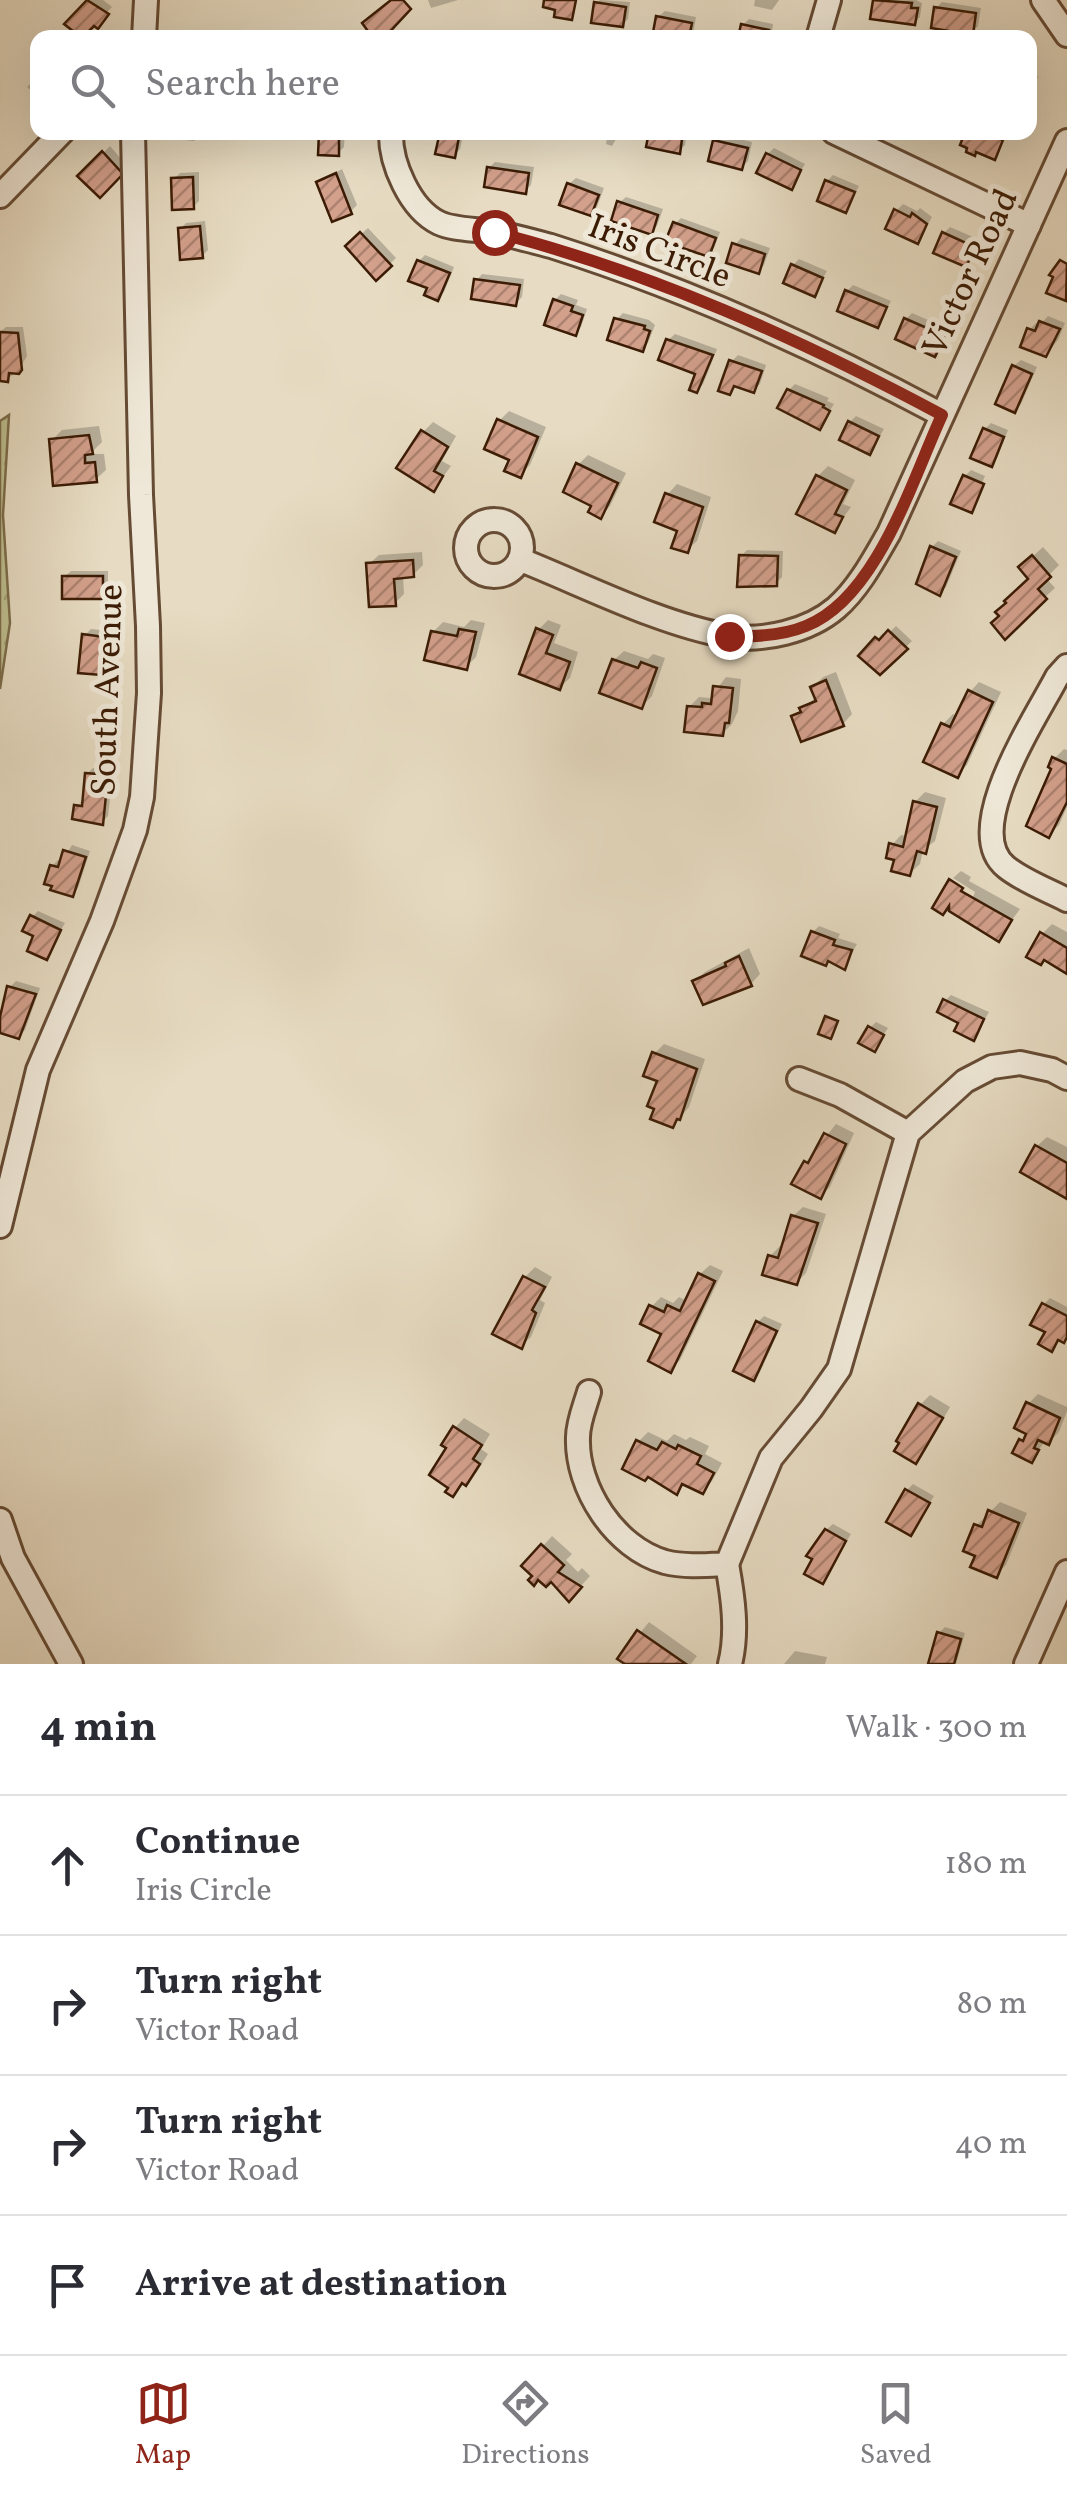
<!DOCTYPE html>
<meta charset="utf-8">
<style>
:root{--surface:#fff;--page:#f7f7f7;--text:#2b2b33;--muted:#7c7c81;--line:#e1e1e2;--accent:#8f2418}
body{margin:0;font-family:Vollkorn,serif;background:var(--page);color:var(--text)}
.stop{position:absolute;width:30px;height:30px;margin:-22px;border:8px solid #8f2418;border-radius:50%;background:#fff}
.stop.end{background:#8f2418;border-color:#fff;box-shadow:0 2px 10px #0008}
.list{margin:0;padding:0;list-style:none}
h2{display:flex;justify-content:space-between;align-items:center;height:130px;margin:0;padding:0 40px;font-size:42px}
h2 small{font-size:32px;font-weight:400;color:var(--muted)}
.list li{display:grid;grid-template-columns:65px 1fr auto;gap:30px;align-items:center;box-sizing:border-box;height:140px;padding:0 40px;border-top:2px solid var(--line)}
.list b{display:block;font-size:38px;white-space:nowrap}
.list p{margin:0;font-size:32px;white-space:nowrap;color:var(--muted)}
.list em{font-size:32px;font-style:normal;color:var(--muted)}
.icon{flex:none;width:55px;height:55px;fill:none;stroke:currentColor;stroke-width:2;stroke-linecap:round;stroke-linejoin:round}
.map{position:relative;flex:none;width:1067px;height:1664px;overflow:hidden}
.search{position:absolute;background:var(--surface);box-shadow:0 10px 40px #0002;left:30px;right:30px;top:30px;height:110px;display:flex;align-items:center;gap:25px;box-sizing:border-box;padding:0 35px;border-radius:20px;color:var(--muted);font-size:38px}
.sheet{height:690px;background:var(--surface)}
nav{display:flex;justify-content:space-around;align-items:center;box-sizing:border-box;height:140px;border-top:2px solid var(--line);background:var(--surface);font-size:28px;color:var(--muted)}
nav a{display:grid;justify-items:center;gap:5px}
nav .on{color:var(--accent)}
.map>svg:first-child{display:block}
.forest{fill:url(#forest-crowns);stroke:#7c6c4a;stroke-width:2.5}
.shadow{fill:#0003}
.building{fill:url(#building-hatch);stroke:#3b1b04;stroke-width:2.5}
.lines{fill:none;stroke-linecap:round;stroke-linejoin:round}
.minor-casing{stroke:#664b34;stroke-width:28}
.minor{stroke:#efe8d8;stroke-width:22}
.route{stroke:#8f2418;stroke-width:12}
.labels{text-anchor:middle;stroke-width:10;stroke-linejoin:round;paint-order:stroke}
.street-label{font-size:35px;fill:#3b1b04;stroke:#efe8d8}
</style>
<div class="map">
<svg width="1067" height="1664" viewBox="0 0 1067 1664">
<defs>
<pattern id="forest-crowns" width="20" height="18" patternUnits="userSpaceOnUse" patternTransform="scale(2.5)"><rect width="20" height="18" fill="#bcbe8f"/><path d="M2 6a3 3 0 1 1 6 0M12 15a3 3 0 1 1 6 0" fill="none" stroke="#a2a37a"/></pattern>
<pattern id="building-hatch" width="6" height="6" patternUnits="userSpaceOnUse" patternTransform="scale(2.5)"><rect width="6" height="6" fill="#d3a08c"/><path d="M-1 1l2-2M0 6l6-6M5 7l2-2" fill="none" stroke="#ac8270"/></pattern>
</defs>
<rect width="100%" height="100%" fill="#e7dcc3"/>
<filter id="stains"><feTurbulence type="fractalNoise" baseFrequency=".002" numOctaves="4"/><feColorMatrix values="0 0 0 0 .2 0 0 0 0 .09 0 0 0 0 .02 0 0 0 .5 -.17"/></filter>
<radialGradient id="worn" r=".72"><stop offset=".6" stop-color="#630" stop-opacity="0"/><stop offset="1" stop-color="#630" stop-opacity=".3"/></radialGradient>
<!-- forest -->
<path class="forest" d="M9 415 3 515 10 623 0 689V421Z"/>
<!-- shadow -->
<g class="shadow">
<path d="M91 0H103L112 7 84 36V8Z"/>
<path d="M428 0H458L431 8Z"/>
<path d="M600 0 630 2 628 19 622 25 596 3Z"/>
<path d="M755 0H779L772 10 754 6Z"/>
<path d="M875 0H916L922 3 920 17 914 23 873 17Z"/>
<path d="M942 2 981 8 978 26 972 32 936 8Z"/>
<path d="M665 11 696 17 693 35 690 38H658V17Z"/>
<path d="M749 19 773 24 771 38H741L743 25Z"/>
<path d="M1033 65 1038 78 1034 81 1030 69Z"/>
<path d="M38 76V97L27 87Z"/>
<path d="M177 132H200L194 141 176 139Z"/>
<path d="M321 132H345L344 147 338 153Z"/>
<path d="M442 132H464L460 149 454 156Z"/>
<path d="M587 132H620L612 146 606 144 607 137Z"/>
<path d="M651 132H687L685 145 679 151Z"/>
<path d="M967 132H1005L1007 134 994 157Z"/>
<path d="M722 135 752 142 748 161 742 167 716 141Z"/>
<path d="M110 146 127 166 100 194 81 176Z"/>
<path d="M774 148 805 164 791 187 768 154Z"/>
<path d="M495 162 534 167 531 185 525 191 489 168Z"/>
<path d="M342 169 357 205 351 211 319 182Z"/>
<path d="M199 172V201L193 207 174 179 180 173Z"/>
<path d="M833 175 859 186 846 210 827 181Z"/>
<path d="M576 178 604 188 597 207 591 213 569 184Z"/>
<path d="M626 197 663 209 657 226 651 232 619 203Z"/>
<path d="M903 204 917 211 920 208 932 217 918 241 896 211Z"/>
<path d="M681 218 720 232 714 248 708 254 675 224Z"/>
<path d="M205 221 208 250 202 256 180 229 186 223Z"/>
<path d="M950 227 980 240 966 264 944 233Z"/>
<path d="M368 228 396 258 376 277 348 246Z"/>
<path d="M741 238 770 248 764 265 758 271 735 245Z"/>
<path d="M425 255 454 267 444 292 438 298 419 261Z"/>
<path d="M799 259 827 271 814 294 793 265Z"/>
<path d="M482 274 524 279 522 297 516 303 476 281Z"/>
<path d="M853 285 891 301 878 325 847 291Z"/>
<path d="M561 294 578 300 576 305 587 309 581 327 575 333 555 300Z"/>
<path d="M623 313 649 320 655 325 648 343 642 350 617 319Z"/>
<path d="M912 313 949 329 935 354 906 319Z"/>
<path d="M1048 316 1065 323 1058 340 1045 355 1029 330 1036 323 1040 325Z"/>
<path d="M6 327H23L27 356 18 371 7 379H0V332Z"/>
<path d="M675 334 717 349 703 384 697 390 698 373 668 340Z"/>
<path d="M738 355 766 365 760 384 754 390 736 386 730 392 732 361Z"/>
<path d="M1021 360 1037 367 1021 404 1015 410 998 403 1014 366Z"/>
<path d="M795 384 829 398 827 401 834 404 819 427 789 390Z"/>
<path d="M509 411 546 427 530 465 520 475 500 420Z"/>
<path d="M856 416 884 429 870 452 850 422Z"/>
<path d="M433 422 456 436 442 461 451 466 434 489 423 432Z"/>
<path d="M991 423 1008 430 997 458 991 464 985 429Z"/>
<path d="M99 426 102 442 94 450V454H104L106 470 96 479 52 440 62 430Z"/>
<path d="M588 455 626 473 610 506 601 516 578 465Z"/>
<path d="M828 466 855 480 843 504 851 507 834 530 818 476Z"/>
<path d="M971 470 985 476 972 506 965 476Z"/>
<path d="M677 484 711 497 697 541 687 550 680 529 658 521 668 494Z"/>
<path d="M938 541 961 551 946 587 940 593 932 547Z"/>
<path d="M1043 547 1059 565 1046 578 1055 588 1032 609 1008 602 1031 579 1021 567Z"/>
<path d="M747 550 783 551 782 577 776 583 741 556Z"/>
<path d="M422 552 423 565 413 575 403 576 404 594 395 603 369 564 379 555Z"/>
<path d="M71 571H108V591L102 597 64 577Z"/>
<path d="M471 620 485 623 476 657 466 667 433 632 443 622 464 627Z"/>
<path d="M548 620 561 625 554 643 578 652 570 678 560 687 522 673 538 630Z"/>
<path d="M896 626 912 641 880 672 862 656 883 633 886 636Z"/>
<path d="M91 629 110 631 106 666 100 672 84 636Z"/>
<path d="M624 651 648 659 653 654 665 658 652 696 642 706 614 660Z"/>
<path d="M836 672 852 714 843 724 794 716 816 697 813 687 823 677Z"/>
<path d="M726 677 741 679 738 711 732 724 722 734 689 707 699 697 710 698Z"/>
<path d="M979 682 1001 692 967 765 957 775 926 760 943 724 953 714 958 716 970 692Z"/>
<path d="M1064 749 1067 750V807L1059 825 1049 835 1054 759Z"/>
<path d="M93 768 103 769 102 779 112 780 108 816 102 822 75 817 78 804V808L94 809 95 805 79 803 85 800 87 774Z"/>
<path d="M925 792 946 798 935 841 923 850 920 864 910 873 892 845 901 835 907 836 915 802Z"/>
<path d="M72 845 90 851 78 888 72 894 52 866 58 860 62 861Z"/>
<path d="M961 871 971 877 969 881 1020 909 998 939 950 882 973 897 975 892 953 878Z"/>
<path d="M38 911 65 923 46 957 32 917Z"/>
<path d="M1052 924 1067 932V971L1042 934Z"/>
<path d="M819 926 840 934 838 938 857 944 844 967 813 932Z"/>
<path d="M749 948 760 974 751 984 695 982 705 972Z"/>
<path d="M16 981 40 988 25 1030 19 1036 0 1031V1012L10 987Z"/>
<path d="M951 995 989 1012 974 1038 945 1001Z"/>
<path d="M876 1022 888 1028 874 1049 870 1028Z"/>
<path d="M664 1044 705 1059 689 1107 673 1126 654 1054Z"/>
<path d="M836 1124 854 1133 830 1187 821 1196 806 1162Z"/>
<path d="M1047 1137 1067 1147V1196L1037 1146Z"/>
<path d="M803 1207 826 1214 806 1273 796 1283 770 1256 780 1246 784 1248 793 1216Z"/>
<path d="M710 1265 723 1271 680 1360 671 1370 665 1333 651 1307 661 1297 673 1303 679 1297 687 1301 700 1274Z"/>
<path d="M535 1267 552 1277 540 1300 545 1303 531 1337 521 1346 525 1277Z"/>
<path d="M1050 1298 1067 1307V1336L1060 1338 1051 1349 1044 1304Z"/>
<path d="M764 1316 782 1324 760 1372 754 1378 736 1370 758 1322Z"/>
<path d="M1038 1394 1067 1407V1411L1059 1432 1049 1442 1046 1440 1031 1460 1021 1441 1029 1432 1028 1404Z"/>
<path d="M930 1395 950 1407 925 1451 916 1460 920 1405Z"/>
<path d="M464 1418 490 1434 481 1449 488 1454 476 1473 453 1494 450 1447 455 1428Z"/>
<path d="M648 1432 667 1441 674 1434 686 1440 690 1437 709 1446 705 1454 722 1463 712 1481 702 1491 686 1483 677 1492 638 1442Z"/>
<path d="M913 1484 934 1496 911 1533 907 1490Z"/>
<path d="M1000 1502 1027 1513 1006 1565 996 1575 978 1555 976 1526Z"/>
<path d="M833 1524 851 1534 822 1581 826 1530Z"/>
<path d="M552 1536 572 1554 566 1560 578 1572 582 1568 590 1576 569 1599 551 1578 543 1546Z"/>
<path d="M649 1622 697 1656 691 1664H629L620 1658Z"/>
<path d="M945 1627 965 1633 956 1664H930L939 1633Z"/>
<path d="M795 1651 827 1657 825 1664H784Z"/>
</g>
<!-- building -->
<g class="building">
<path d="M87 0 109 14 98 29 94 26 82 38 64 24Z"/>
<path d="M391 0H403L411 9 384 38H373L362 23Z"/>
<path d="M544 0H576L572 20 554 17 555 10 543 7Z"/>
<path d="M873 0 912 3 911 8H918L915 25 870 19Z"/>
<path d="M594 2 626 7 623 27 591 23Z"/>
<path d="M934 7 976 13 973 35 931 28Z"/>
<path d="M656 16 692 23 689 38H652Z"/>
<path d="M741 24 769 30 767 38H738Z"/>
<path d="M319 132H339V156L318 155Z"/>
<path d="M440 132H460L455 158 435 154Z"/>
<path d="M649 132H683L680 154 646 147Z"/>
<path d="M965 132H985L1003 140 995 160 976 152 975 156 966 152 967 148 960 145Z"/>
<path d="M713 140 748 148 742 170 708 161Z"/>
<path d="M102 151 123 174 100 198 77 176Z"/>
<path d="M766 153 801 170 792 190 756 173Z"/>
<path d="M487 167 529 173 526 194 484 187Z"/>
<path d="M336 173 352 214 332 222 316 182Z"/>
<path d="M193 177 194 209 172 210 171 178Z"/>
<path d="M825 180 855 192 846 213 817 201Z"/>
<path d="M567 183 599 195 591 216 559 205Z"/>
<path d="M617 201 658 215 652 235 611 221Z"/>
<path d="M894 209 910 217 912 213 927 224 918 244 885 229Z"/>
<path d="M673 222 716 238 709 257 665 242Z"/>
<path d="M200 226 203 258 180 260 178 228Z"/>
<path d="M360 232 392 266 376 281 345 246Z"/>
<path d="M942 232 975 247 966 267 933 253Z"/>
<path d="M732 243 765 254 759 274 726 263Z"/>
<path d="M417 260 450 273 438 301 424 295 427 288 408 281Z"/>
<path d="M1060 260 1067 264 1066 301 1046 293 1053 277 1049 275Z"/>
<path d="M791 264 823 278 815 297 783 283Z"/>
<path d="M474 279 520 285 516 306 471 299Z"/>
<path d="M845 290 887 307 878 328 837 311Z"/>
<path d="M553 299 573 306 571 311 583 315 576 336 544 325Z"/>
<path d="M614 318 645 326 644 329 650 331 643 352 607 340Z"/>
<path d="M904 318 945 336 935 357 895 339Z"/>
<path d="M1039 321 1060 329 1046 357 1020 347 1027 328 1035 331Z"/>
<path d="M0 332 18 333 22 370 19 374 9 373 8 382 0 381Z"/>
<path d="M666 339 713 355 697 393 689 390 695 374 658 360Z"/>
<path d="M729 360 762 371 754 393 734 386 730 395 718 391Z"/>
<path d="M1012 365 1032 374 1015 413 995 404Z"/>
<path d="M787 389 824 405 823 407 830 411 820 430 777 408Z"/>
<path d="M497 419 538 437 521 478 504 471 509 460 484 449Z"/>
<path d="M848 421 879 436 870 455 839 440Z"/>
<path d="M983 428 1004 437 992 467 970 458Z"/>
<path d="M421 430 448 447 434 471 443 476 434 492 396 468Z"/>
<path d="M89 435 93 454 85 455V463L95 462 97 482 53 486 49 439Z"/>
<path d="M576 463 618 483 601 519 588 512 591 506 563 492Z"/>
<path d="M816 475 847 490 835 514 843 517 835 533 796 514Z"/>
<path d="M963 475 984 484 972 513 950 504Z"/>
<path d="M665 493 703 507 688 553 671 548 677 531 654 522Z"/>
<path d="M930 546 956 557 940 596 916 584Z"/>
<path d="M739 555 778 556 777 586 737 587Z"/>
<path d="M1032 555 1051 577 1038 589 1047 599 1005 640 991 623 999 616 995 612 1006 603 1004 601 1028 579 1018 567Z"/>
<path d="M413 560 414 577 394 579 396 606 369 607 366 563Z"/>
<rect x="62" y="576" width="41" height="23"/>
<path d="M536 628 553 635 546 653 570 662 560 690 519 674Z"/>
<path d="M459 629 476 632 467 670 424 660 431 631 457 636Z"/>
<path d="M888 630 908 649 880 675 858 656 875 637 879 640Z"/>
<path d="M82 634 105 637 101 675 78 673Z"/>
<path d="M612 659 638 668 641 662 657 668 642 709 599 693Z"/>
<path d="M826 680 844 726 801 742 791 716 801 712 799 708 816 701 810 687Z"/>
<path d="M713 686 733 688 729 723H725L723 736 684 732 687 706 702 707V703L711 704Z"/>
<path d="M968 690 993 702 958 778 923 762 941 723 950 727Z"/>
<path d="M1052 757 1067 764V802L1049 838 1026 826 1051 769 1048 767Z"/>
<path d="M85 773 98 774 97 784 107 785 103 825 72 819 74 805 82 806Z"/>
<path d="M913 801 937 807 926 854 917 851 910 876 891 871 894 860 886 858 889 843 903 847Z"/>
<path d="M63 850 86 857 73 897 50 890 52 886 44 884 50 865 58 867Z"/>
<path d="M949 879 963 888 961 891 1012 920 999 942 949 911V906L943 915 932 908Z"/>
<path d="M30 915 61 930 47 960 27 951 33 936 22 931Z"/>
<path d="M811 931 835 940 833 945 852 950 845 970 828 961 826 966 801 956Z"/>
<path d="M1040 932 1067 948V974L1044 960 1041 965 1026 957Z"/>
<path d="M739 956 752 986 703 1005 692 981 726 966 725 963Z"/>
<path d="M7 986 36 994 19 1039 0 1033V1017Z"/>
<path d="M943 999 984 1019 974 1041 954 1031 958 1023 937 1012Z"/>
<path d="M825 1016 838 1021 831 1039 818 1034Z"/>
<path d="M868 1026 884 1035 875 1052 858 1043Z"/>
<path d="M652 1052 697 1069 680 1120 677 1119 673 1128 650 1119 654 1109 647 1106 657 1081 643 1076Z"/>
<path d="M824 1133 846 1144 821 1199 791 1184 804 1161 808 1163Z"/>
<path d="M1035 1145 1067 1163V1199L1020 1172Z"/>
<path d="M791 1215 818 1223 797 1285 762 1275 768 1255 778 1258Z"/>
<path d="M698 1273 715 1281 671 1373 648 1361 661 1334 640 1324 649 1305 664 1312 667 1305 680 1311Z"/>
<path d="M523 1276 545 1287 532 1310 536 1313 522 1349 492 1334Z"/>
<path d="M1042 1303 1067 1316V1337L1064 1343 1058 1340 1052 1352 1038 1344 1045 1332 1030 1325Z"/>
<path d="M756 1321 777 1331 754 1381 733 1371Z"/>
<path d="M1026 1402 1060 1418 1049 1445 1038 1440 1034 1448 1039 1450 1032 1463 1012 1453 1019 1439 1023 1441 1026 1434 1014 1428Z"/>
<path d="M918 1403 943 1418 916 1464 894 1451 899 1443 896 1441Z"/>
<path d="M453 1426 482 1445 473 1459 480 1464 466 1486 462 1483 453 1497 445 1492 448 1488 429 1475 446 1448 441 1445Z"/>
<path d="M636 1440 657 1450 662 1442 676 1449 678 1445 701 1456 697 1464 714 1473 703 1494 682 1484 677 1495 648 1477 645 1481 622 1469Z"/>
<path d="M905 1489 930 1503 911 1536 886 1522Z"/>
<path d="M988 1510 1019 1523 997 1578 970 1567 975 1556 963 1551 974 1524 982 1527Z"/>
<path d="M825 1529 846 1541 823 1584 804 1574 812 1559 806 1556Z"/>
<path d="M541 1544 564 1565 558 1572 582 1587 569 1602 551 1582 546 1587 538 1580 534 1586 528 1580 532 1576 521 1566Z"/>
<path d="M637 1630 686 1664H625L617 1659Z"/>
<path d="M937 1632 961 1639 954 1664H928Z"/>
</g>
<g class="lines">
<defs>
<g id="minor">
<path d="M1043 0 1067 35"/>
<path d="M144 38 146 0"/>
<path d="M818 38 829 0"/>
<path d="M391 132C390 163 410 209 439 223 454 230 476 229 492 232 511 235 532 241 551 246 687 289 817 348 942 415"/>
<path d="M834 132 1029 225"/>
<path d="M0 196 62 132"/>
<circle cx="494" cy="548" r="28"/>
<path d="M521 560C584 585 662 625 728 636 763 642 809 631 836 608 859 588 874 559 889 533L1067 141"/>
<path d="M1067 666 1057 677C1037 716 960 830 1006 867 1023 881 1048 890 1067 900"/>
<path d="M799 1079 840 1095 908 1133"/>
<path d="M0 1226 38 1070 102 921 135 830 142 797 149 693 148 626 141 495 133 132"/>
<path d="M589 1392C585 1406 578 1422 578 1437 576 1488 615 1548 665 1562 685 1567 707 1565 727 1564L771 1458 811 1409 839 1369 908 1133 965 1081 992 1067 1020 1063 1052 1070 1067 1078"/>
<path d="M0 1520 13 1558 71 1664"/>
<path d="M727 1564C733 1597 738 1632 730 1664"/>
<path d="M1026 1664 1067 1572"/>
</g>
</defs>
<!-- minor casing -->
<use href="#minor" class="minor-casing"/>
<!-- minor -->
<use href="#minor" class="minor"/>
</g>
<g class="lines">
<!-- route -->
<path class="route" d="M494 232C651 272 800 339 942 415 912 480 877 598 806 626 782 636 754 637 729 636"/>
</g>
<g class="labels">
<!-- street labels -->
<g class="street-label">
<text transform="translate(660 250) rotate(21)" y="12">Iris Circle</text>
<text transform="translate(969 272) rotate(-65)" y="12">Victor Road</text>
<text transform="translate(106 690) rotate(-88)" y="12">South Avenue</text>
</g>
</g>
<rect width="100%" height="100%" filter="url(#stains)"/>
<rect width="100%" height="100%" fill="url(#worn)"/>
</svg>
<div class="stop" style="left:494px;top:232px"></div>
<div class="stop end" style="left:729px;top:636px"></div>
<div class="search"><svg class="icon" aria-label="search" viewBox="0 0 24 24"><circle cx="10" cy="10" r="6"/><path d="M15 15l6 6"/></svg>Search here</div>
</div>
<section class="sheet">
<h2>4 min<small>Walk · 300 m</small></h2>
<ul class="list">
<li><svg class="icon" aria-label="ahead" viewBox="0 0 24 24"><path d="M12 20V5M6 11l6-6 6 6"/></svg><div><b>Continue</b><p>Iris Circle</p></div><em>180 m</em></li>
<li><svg class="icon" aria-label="right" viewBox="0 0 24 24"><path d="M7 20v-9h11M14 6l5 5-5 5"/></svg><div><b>Turn right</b><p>Victor Road</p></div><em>80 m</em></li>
<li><svg class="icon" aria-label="right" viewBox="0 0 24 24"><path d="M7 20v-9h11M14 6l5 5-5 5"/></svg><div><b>Turn right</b><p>Victor Road</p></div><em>40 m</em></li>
<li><svg class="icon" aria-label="arrive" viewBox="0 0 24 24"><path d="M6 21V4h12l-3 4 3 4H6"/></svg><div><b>Arrive at destination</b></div></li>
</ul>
</section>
<nav>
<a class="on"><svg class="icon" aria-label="map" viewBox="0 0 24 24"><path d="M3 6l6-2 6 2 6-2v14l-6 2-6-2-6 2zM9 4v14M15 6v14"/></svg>Map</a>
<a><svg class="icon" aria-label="directions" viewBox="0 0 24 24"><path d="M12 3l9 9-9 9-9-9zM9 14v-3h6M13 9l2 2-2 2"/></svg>Directions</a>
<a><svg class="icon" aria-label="saved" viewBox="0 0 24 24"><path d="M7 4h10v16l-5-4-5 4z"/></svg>Saved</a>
</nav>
